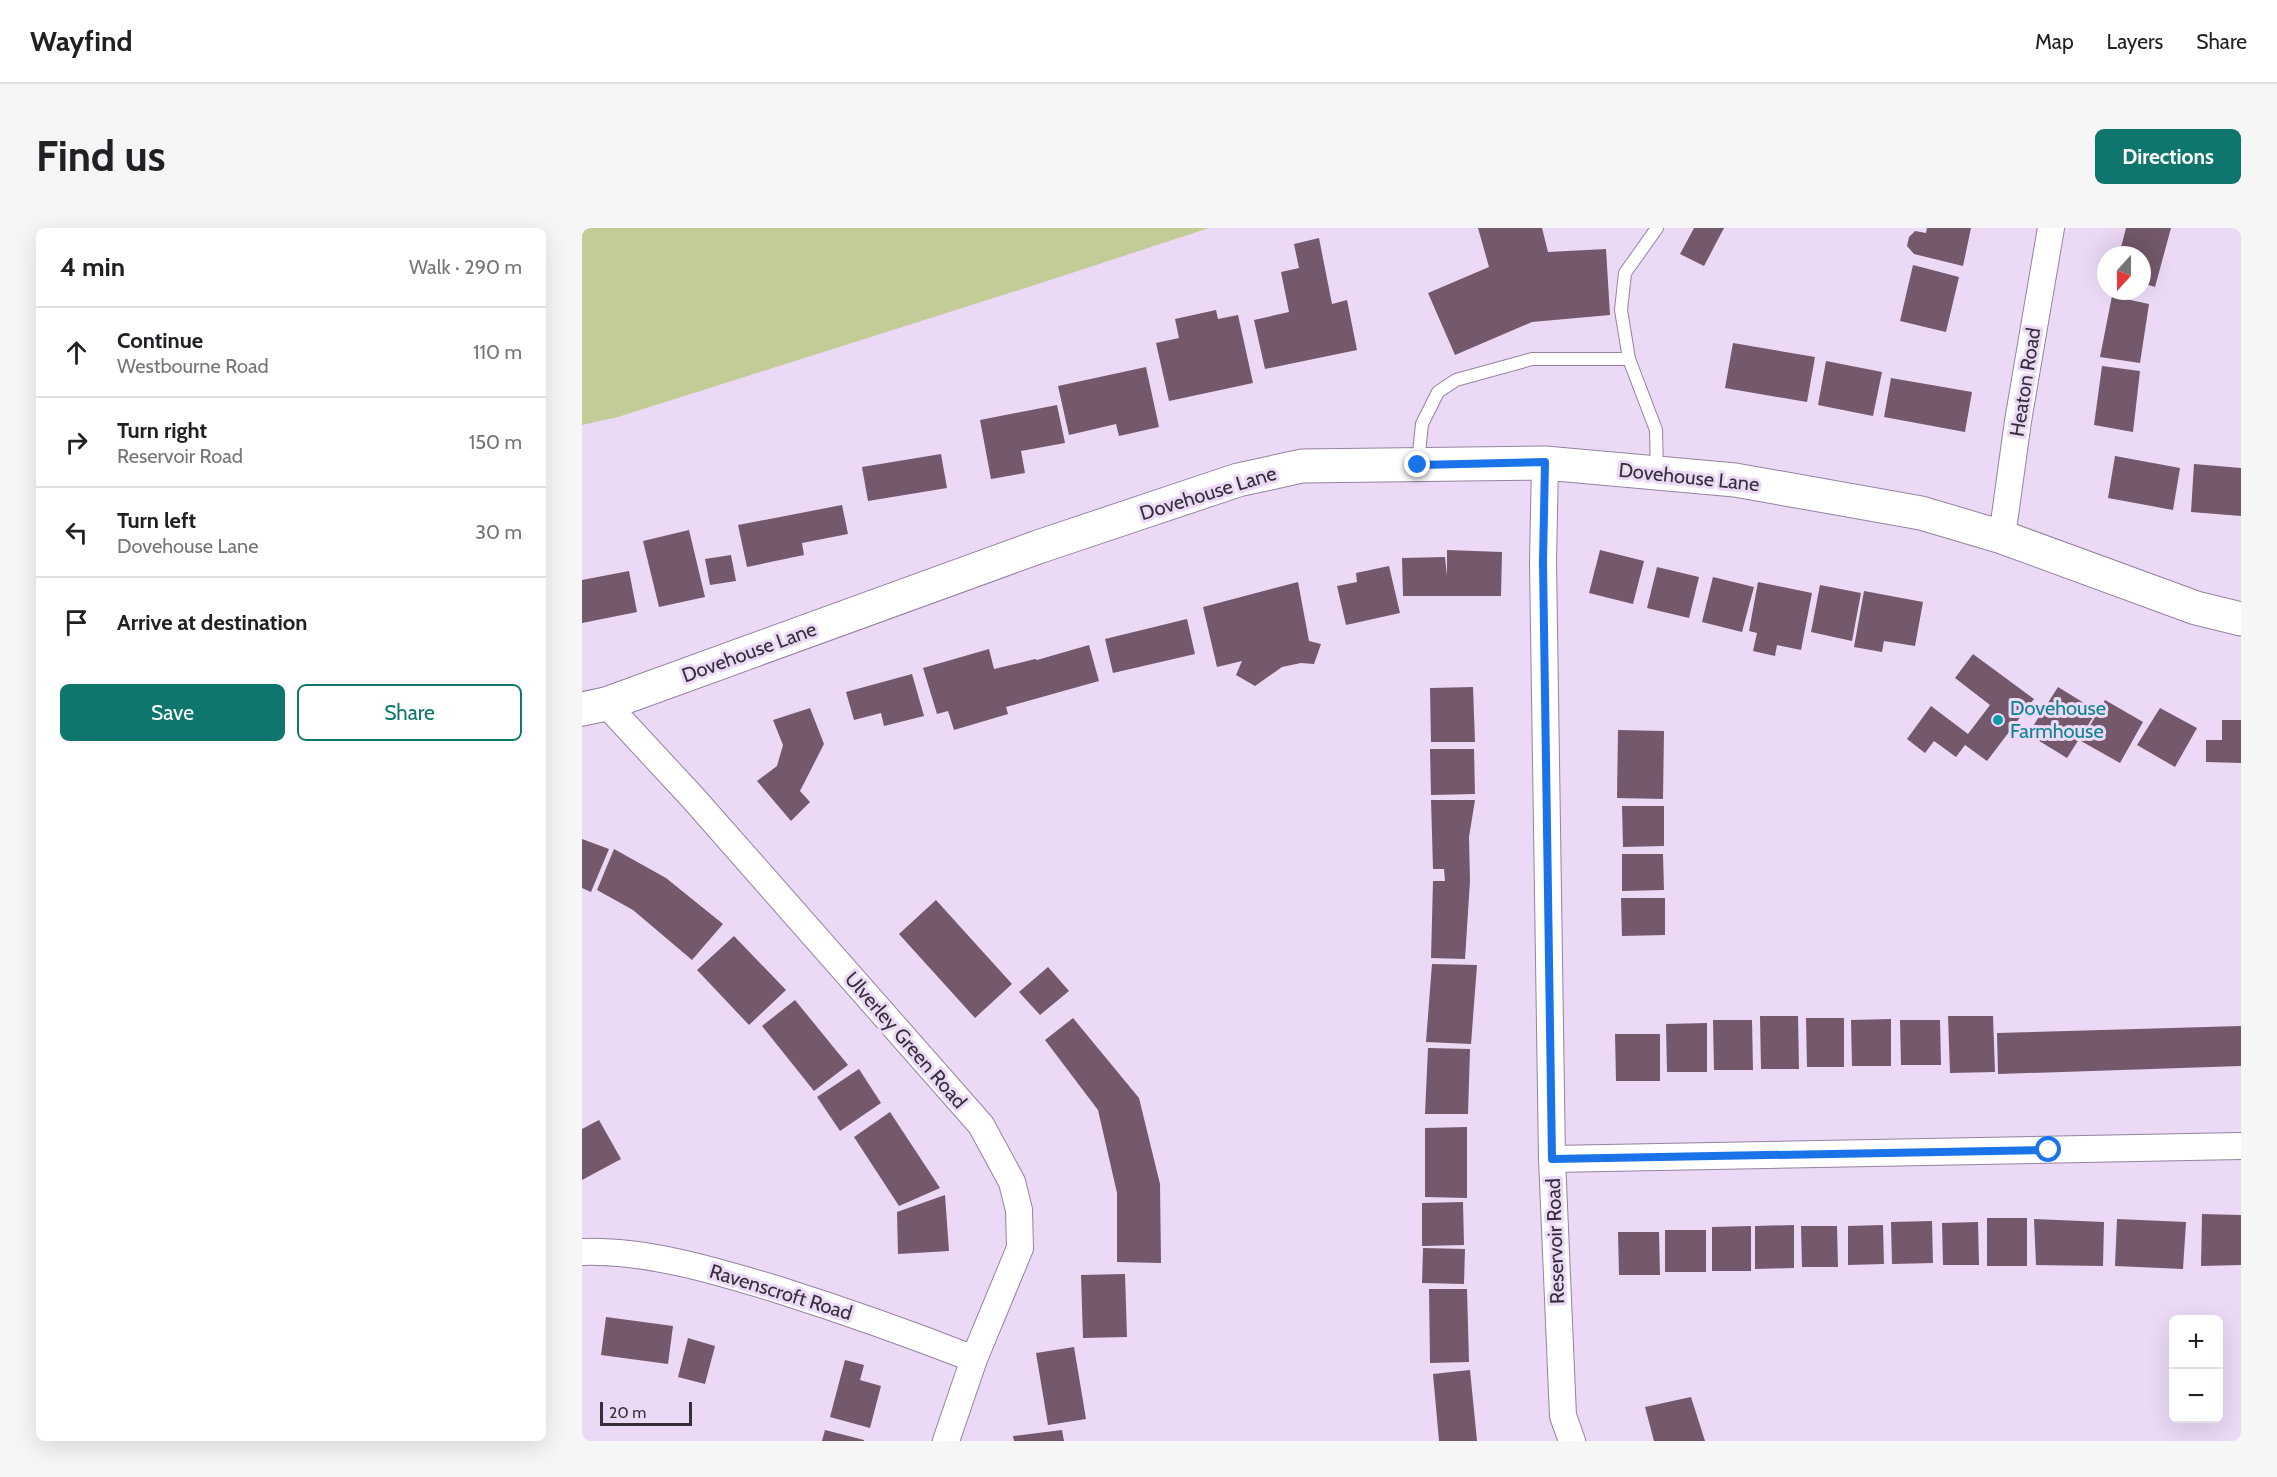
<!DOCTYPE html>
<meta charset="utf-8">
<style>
:root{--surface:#fff;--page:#f6f6f6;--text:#202124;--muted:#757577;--line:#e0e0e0;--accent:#0f766e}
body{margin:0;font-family:Cabin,sans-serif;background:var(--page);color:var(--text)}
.controls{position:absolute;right:18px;bottom:18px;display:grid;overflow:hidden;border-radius:9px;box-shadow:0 6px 24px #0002}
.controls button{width:54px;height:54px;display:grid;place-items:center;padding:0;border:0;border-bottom:2px solid var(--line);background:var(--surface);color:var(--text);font:30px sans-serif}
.compass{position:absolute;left:1515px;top:18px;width:54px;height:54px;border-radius:50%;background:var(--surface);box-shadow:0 6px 24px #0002;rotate:201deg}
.scale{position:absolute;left:18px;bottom:15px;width:92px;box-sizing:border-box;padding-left:6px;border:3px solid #362f3a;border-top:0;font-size:16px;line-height:21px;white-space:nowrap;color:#362f3a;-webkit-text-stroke:4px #ebd9f6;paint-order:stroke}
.stop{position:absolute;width:18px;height:18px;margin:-14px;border:4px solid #1a73e8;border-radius:50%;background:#fff}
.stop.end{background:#1a73e8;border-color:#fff;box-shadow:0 2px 6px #0008}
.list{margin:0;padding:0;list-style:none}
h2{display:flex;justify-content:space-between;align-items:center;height:78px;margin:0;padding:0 24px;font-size:26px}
h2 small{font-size:20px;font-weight:400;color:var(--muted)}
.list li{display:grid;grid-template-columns:39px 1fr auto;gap:18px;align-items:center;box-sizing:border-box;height:90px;padding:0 24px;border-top:2px solid var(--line)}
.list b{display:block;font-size:22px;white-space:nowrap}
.list p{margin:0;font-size:20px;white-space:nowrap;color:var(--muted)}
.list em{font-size:20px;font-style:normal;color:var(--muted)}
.actions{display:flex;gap:12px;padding:18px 24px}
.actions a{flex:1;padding:14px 0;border:2px solid var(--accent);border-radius:9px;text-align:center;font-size:21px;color:var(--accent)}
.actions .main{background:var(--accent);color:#fff}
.icon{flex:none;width:33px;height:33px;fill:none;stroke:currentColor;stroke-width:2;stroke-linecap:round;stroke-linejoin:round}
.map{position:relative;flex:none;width:1659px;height:1213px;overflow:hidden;border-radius:9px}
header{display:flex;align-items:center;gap:36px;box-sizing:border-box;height:84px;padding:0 30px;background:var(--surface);border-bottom:2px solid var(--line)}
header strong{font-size:28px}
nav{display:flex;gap:33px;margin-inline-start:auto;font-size:21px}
.intro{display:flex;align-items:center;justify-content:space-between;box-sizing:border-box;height:144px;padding:0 36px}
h1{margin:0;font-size:42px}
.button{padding:15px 27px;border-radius:9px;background:var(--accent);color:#fff;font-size:21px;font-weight:700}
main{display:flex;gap:36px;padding:0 36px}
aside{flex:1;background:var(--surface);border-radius:9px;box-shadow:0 6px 24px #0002}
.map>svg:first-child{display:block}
.green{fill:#c3cc96}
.building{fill:#73596b}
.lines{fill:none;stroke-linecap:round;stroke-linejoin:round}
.lane-casing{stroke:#94839e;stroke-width:14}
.street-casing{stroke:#94839e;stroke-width:28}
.secondary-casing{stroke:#94839e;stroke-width:35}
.lane{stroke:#fff;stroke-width:12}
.street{stroke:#fff;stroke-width:26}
.secondary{stroke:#fff;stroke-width:33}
.route{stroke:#1a73e8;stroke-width:8}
.culture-dot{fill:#0f9aa8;stroke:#ebd9f6;stroke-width:2}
.labels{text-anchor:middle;stroke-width:6;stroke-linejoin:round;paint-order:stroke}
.street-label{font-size:20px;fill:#362f3a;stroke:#ebd9f6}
.culture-label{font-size:20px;fill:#0d838f;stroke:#ebd9f6;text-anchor:start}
</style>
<header>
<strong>Wayfind</strong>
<nav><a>Map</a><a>Layers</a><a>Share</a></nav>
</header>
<div class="intro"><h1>Find us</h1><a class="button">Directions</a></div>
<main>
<aside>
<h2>4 min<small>Walk · 290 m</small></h2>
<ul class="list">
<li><svg class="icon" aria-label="ahead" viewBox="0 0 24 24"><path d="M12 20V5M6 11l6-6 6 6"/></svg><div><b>Continue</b><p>Westbourne Road</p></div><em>110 m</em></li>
<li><svg class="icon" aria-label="right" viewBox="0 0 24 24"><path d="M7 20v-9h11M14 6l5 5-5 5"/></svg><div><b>Turn right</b><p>Reservoir Road</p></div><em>150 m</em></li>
<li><svg class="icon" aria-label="left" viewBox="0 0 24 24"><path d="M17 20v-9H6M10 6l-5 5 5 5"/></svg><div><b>Turn left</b><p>Dovehouse Lane</p></div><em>30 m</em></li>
<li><svg class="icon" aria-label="arrive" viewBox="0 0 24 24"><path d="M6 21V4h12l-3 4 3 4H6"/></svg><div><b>Arrive at destination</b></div></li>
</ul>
<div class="actions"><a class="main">Save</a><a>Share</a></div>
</aside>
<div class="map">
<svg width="1659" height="1213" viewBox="0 0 1659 1213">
<rect width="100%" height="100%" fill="#ebd9f6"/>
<!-- green -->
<path class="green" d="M0 0H627L459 55 36 189 0 197Z"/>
<!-- building -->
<g class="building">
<path d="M896 0H960L966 24 1024 21 1028 87 950 94 873 127 846 65 907 39Z"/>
<path d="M1112 0H1142L1122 38 1098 26Z"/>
<path d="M1345 0H1389L1381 38 1332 26 1325 18 1327 9 1333 3 1344 5Z"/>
<path d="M1544 0H1589L1573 59 1560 55V27H1537Z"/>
<path d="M737 10 750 76 765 72 775 122 683 141 672 92 707 84 699 44 717 40 712 16Z"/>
<path d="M1331 37 1377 49 1364 104 1318 93Z"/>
<path d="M1530 68 1567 76 1558 135 1518 129Z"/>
<path d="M634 82 636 91 656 87 671 155 587 173 574 115 597 110 593 91Z"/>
<path d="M1151 115 1233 129 1225 174 1143 160Z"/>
<path d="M1244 133 1300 144 1291 188 1236 177Z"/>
<path d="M1520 138 1558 143 1551 204 1512 197Z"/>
<path d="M564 139 577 199 537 208 534 196 487 207 476 158Z"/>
<path d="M1309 150 1390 164 1383 204 1302 189Z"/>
<path d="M475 177 483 215 439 223 443 245 409 251 398 192Z"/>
<path d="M359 226 365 260 286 273 280 239Z"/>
<path d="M1533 228 1598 240 1591 282 1526 270Z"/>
<path d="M1612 236 1659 240V288L1609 284Z"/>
<path d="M260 277 266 306 220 315 222 327 165 339 156 297Z"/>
<path d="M107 302 123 369 77 379 61 313Z"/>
<path d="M865 322 920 324 919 368H821L820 330 863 329 865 348Z"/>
<path d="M1018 322 1062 333 1051 376 1007 365Z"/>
<path d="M149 327 154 353 128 357 123 331Z"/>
<path d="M807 338 818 385 764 397 755 358 775 354 774 345Z"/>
<path d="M1075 339 1117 349 1107 390 1065 380Z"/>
<path d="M47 343 55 384 0 395V352Z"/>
<path d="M1131 349 1172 359 1160 404 1120 394Z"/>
<path d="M716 354 727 413 739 416 732 436 719 435 700 439 673 458 654 447 660 433 635 439 621 379Z"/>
<path d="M1176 354 1230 365 1219 422 1195 417 1193 428 1171 423 1175 405 1167 403Z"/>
<path d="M1238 357 1279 365 1270 413 1229 404Z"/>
<path d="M1282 363 1341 374 1333 418 1302 413 1300 424 1272 419Z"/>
<path d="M605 391 613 426 531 445 523 411Z"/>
<path d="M507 417 517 453 424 479 426 486 372 502 366 483 355 486 341 440 407 421 412 441 453 431 455 432Z"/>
<path d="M1391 426 1452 471 1405 533 1383 517 1374 529 1352 513 1343 525 1325 511 1349 478 1386 506 1408 477 1373 450Z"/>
<path d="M330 446 342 488 302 498 299 485 272 492 264 464Z"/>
<path d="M891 459 893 514H849L848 460Z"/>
<path d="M1476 459 1515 483 1485 530 1446 506Z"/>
<path d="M1523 472 1561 494 1538 535 1499 513Z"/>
<path d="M228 480 242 516 218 563 228 574 209 593 175 553 195 538 201 517 191 492Z"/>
<path d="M1578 480 1615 500 1593 539 1555 517Z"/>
<path d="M1640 492H1659V535L1624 534V512H1640Z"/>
<path d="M1036 502 1082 503 1081 571 1035 570Z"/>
<path d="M848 521H892L893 566 849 567Z"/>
<path d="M849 572H893L887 609 888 653 883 731 849 730 851 653H863L862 641H851Z"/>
<path d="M1040 578H1082V618L1041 619Z"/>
<path d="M0 611 27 621 9 664 0 660Z"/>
<path d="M32 621 84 650 141 696 110 732 51 682 15 662Z"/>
<path d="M1040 626H1081L1082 662 1040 663Z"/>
<path d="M1039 670H1083V707L1040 708Z"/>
<path d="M354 672 430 756 393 790 317 706Z"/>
<path d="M152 708 204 762 167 797 115 742Z"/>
<path d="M850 736 895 737 889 816 844 814Z"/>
<path d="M466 739 487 763 458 787 437 764Z"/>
<path d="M213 772 266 837 232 863 180 798Z"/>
<path d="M1178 788H1216L1217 841H1179Z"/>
<path d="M1366 788H1411L1413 844 1368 845Z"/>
<path d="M491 790 557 870 578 956 579 1035 535 1034V965L516 882 463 812Z"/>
<path d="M1224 790H1262V839H1225Z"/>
<path d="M1309 791V838H1270L1269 792Z"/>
<path d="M1131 792H1170L1171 842H1132Z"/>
<path d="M1318 792H1358L1359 837H1319Z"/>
<path d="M1125 795V844H1085L1084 796Z"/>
<path d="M1659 798V838L1416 846 1415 805Z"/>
<path d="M1033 806H1078V853H1034Z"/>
<path d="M846 820 888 821 886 886H843Z"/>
<path d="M277 841 299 875 258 903 235 869Z"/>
<path d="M308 884 358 960 317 978 272 909Z"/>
<path d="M17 892 39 931 0 952V901Z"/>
<path d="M885 899V970L843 969V900Z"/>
<path d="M363 967 367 1023 316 1026 315 984Z"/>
<path d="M881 974 882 1017 840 1018V975Z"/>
<path d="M1620 986 1659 987V1037L1619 1038Z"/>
<rect x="1405" y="990" width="40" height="48"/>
<path d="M1452 991 1522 994 1521 1038 1454 1037Z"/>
<path d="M1535 991 1604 994 1601 1041 1533 1038Z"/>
<path d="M1350 993 1351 1035 1310 1036 1309 994Z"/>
<path d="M1396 994 1397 1037H1361L1360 995Z"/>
<path d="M1212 997V1040L1173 1041V998Z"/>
<path d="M1301 997 1302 1036 1266 1037V998Z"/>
<path d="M1169 998V1043H1130V999Z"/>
<path d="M1219 998H1255L1256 1039H1220Z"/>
<rect x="1083" y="1002" width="41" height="42"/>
<path d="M1036 1004H1077L1078 1047H1037Z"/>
<path d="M841 1020 883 1021 882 1056 840 1055Z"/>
<path d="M543 1046 545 1109 501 1110 499 1047Z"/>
<path d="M847 1061H885L887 1134 848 1135Z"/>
<path d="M24 1089 91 1098 86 1136 19 1127Z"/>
<path d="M106 1110 133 1118 123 1156 96 1149Z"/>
<path d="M492 1119 504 1191 466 1197 454 1125Z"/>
<path d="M263 1132 282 1137 278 1152 299 1158 288 1200 248 1189Z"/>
<path d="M888 1142 895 1213H857L851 1146Z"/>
<path d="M1109 1169 1123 1213H1072L1063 1179Z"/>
<path d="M243 1202 282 1212V1213H240Z"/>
<path d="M480 1202 482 1213H432L431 1208Z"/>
</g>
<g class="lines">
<defs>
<g id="lane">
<path d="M836 235 840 196 856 164 874 152 950 131H1047"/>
<path d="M1075 244 1074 202 1047 131 1039 82 1043 45 1075 0"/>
</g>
<g id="street">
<path d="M963 235 961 334 970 931 981 1188 990 1213"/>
<path d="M1420 309 1436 193 1469 0"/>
<path d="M24 476 112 571 399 897 430 954 437 982 438 1020 392 1131 364 1213"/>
<path d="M970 931 1659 918"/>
<path d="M0 1024C66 1022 134 1043 197 1062 263 1083 328 1106 392 1131"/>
</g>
<path id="secondary" d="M0 481 24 476 456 319 656 252 720 238 963 235 1153 252 1339 285 1420 309 1614 380 1659 391"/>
</defs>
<!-- lane casing -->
<use href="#lane" class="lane-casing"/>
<!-- street casing -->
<use href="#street" class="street-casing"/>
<!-- secondary casing -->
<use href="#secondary" class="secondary-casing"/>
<!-- lane -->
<use href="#lane" class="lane"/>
<!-- street -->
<use href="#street" class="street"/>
<!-- secondary -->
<use href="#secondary" class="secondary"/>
</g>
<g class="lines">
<!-- route -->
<path class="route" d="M836 237 963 234 961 334 970 931 1467 922"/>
</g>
<!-- markers -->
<circle class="culture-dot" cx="1416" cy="492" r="6"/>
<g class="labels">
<!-- street labels -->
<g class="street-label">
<text transform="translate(1443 154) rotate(-81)" y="7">Heaton Road</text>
<text transform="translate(1107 249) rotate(6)" y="7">Dovehouse Lane</text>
<text transform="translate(626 265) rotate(-17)" y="7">Dovehouse Lane</text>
<text transform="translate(167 424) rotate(-20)" y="7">Dovehouse Lane</text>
<text transform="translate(324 812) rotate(49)" y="7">Ulverley Green Road</text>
<text transform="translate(973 1013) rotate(-92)" y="7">Reservoir Road</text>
<text transform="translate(199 1064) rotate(17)" y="7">Ravenscroft Road</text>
</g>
<!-- culture labels -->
<g class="culture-label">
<text x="1428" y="487">Dovehouse<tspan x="1428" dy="23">Farmhouse</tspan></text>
</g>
</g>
</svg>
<div class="controls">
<button>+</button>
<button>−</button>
</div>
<svg class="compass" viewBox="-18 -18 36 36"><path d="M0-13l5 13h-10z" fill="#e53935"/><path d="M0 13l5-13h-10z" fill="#757577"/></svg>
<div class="scale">20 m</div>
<div class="stop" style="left:1467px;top:922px"></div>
<div class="stop end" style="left:836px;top:237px"></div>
</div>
</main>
